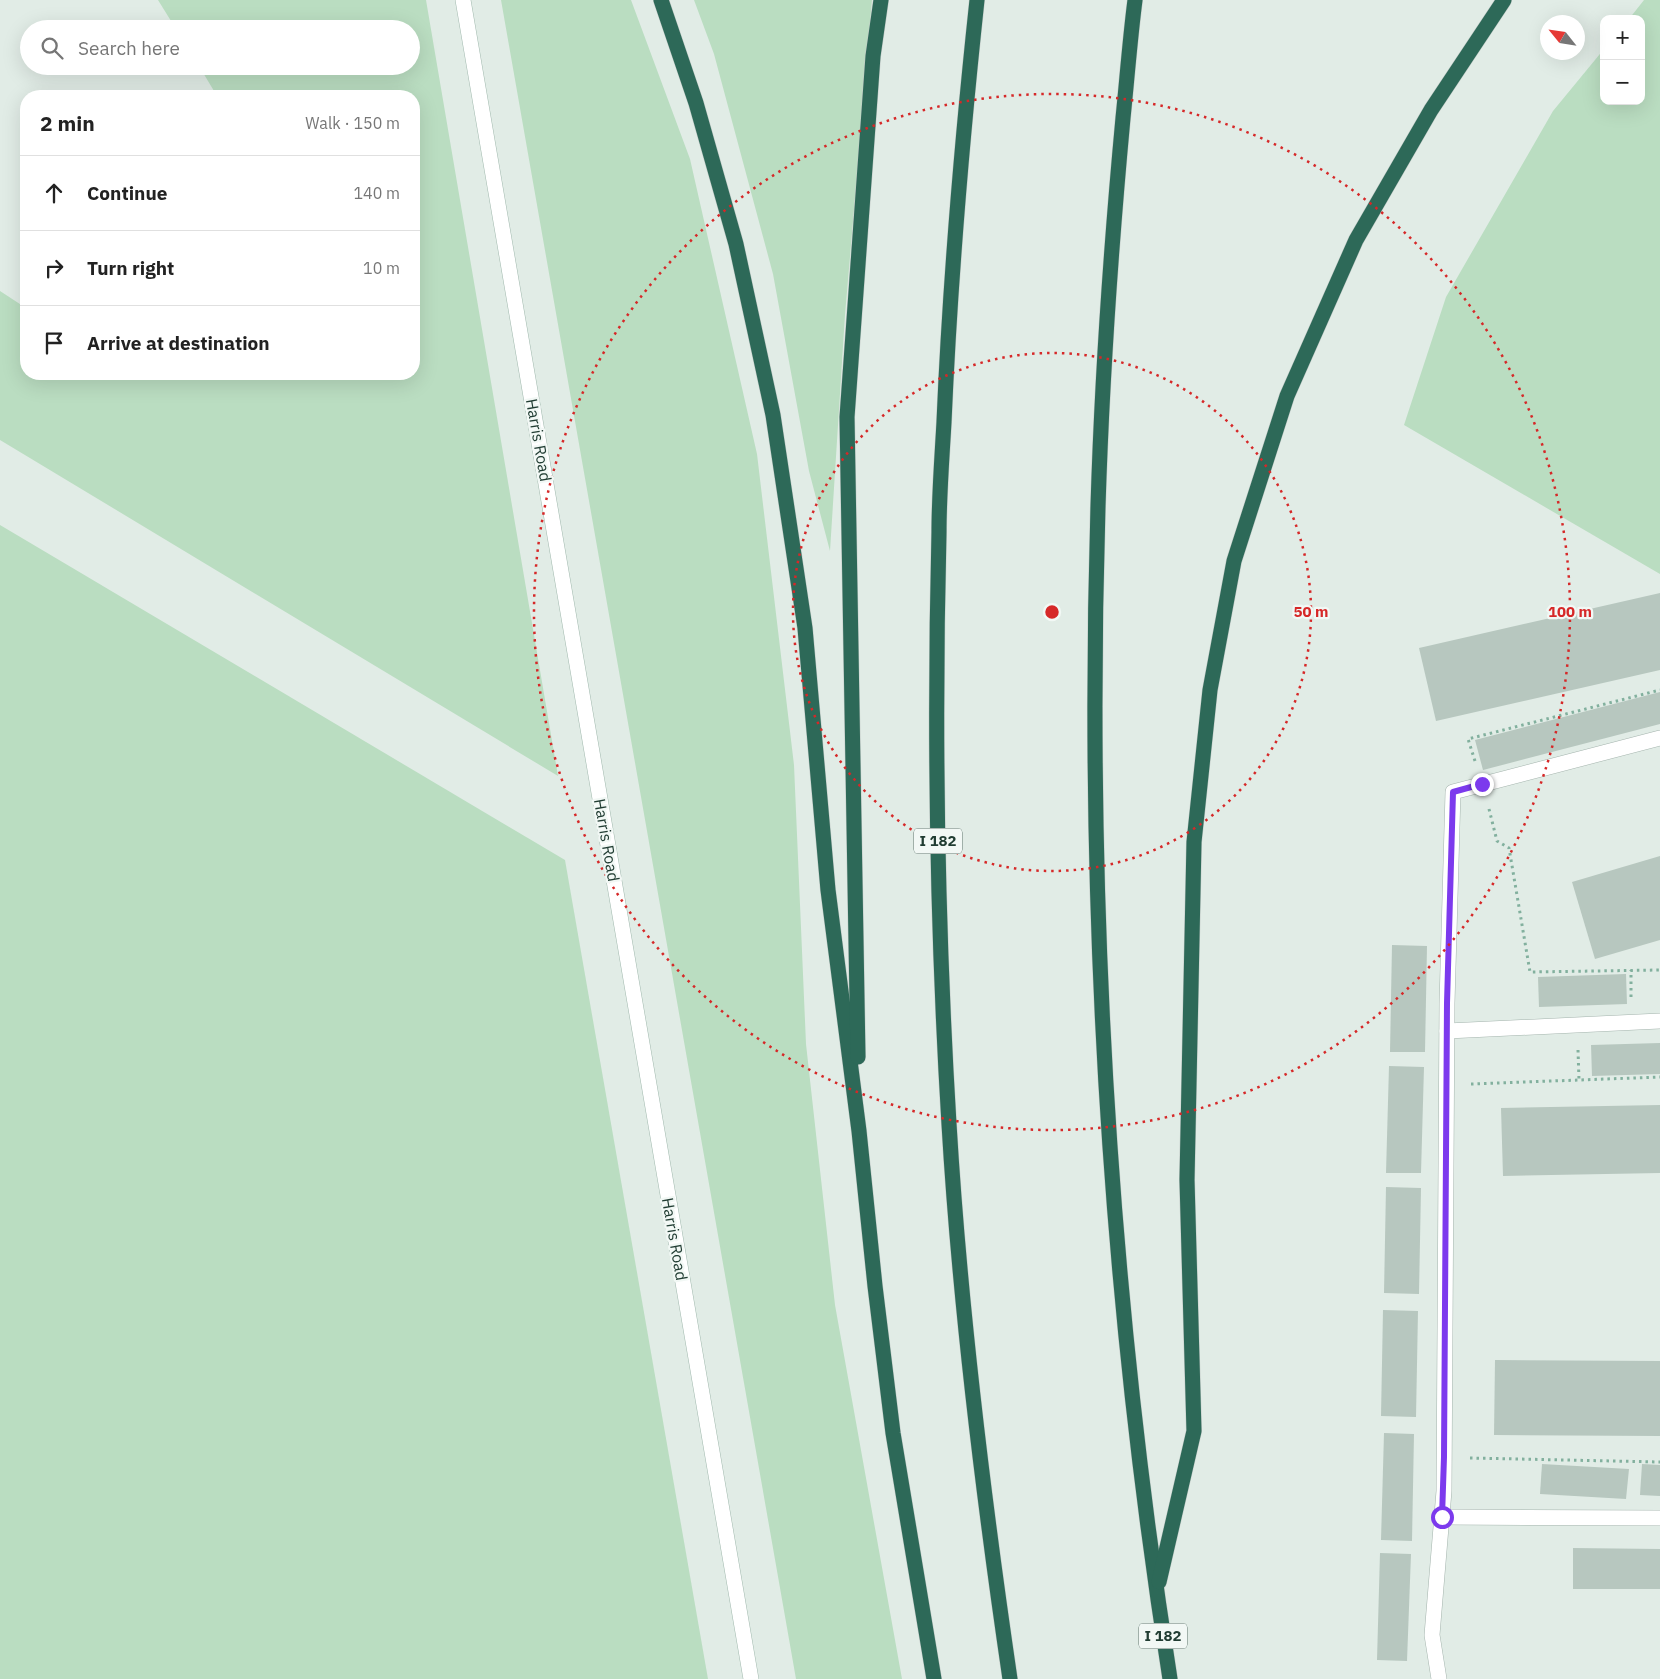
<!DOCTYPE html>
<meta charset="utf-8">
<style>
:root{--surface:#fff;--page:#f6f6f6;--text:#222;--muted:#767676;--line:#e0e0e0}
body{margin:0;font-family:"IBM Plex Sans",sans-serif;background:var(--page);color:var(--text)}
.controls{position:absolute;right:15px;top:15px;display:grid;overflow:hidden;border-radius:10px;box-shadow:0 5px 20px #0002}
.controls button{width:45px;height:45px;display:grid;place-items:center;padding:0;border:0;border-bottom:1px solid var(--line);background:var(--surface);color:var(--text);font:25px sans-serif}
.compass{position:absolute;left:1540px;top:15px;width:45px;height:45px;border-radius:50%;background:var(--surface);box-shadow:0 5px 20px #0002;rotate:300deg}
.stop{position:absolute;width:15px;height:15px;margin:-11px;border:4px solid #7c3aed;border-radius:50%;background:#fff}
.stop.end{background:#7c3aed;border-color:#fff;box-shadow:0 1px 5px #0008}
.list{margin:0;padding:0;list-style:none}
h2{display:flex;justify-content:space-between;align-items:center;height:65px;margin:0;padding:0 20px;font-size:21px}
h2 small{font-size:16px;font-weight:400;color:var(--muted)}
.list li{display:grid;grid-template-columns:32px 1fr auto;gap:15px;align-items:center;box-sizing:border-box;height:75px;padding:0 20px;border-top:1px solid var(--line)}
.list b{display:block;font-size:19px;white-space:nowrap}
.list em{font-size:16px;font-style:normal;color:var(--muted)}
.icon{flex:none;width:28px;height:28px;fill:none;stroke:currentColor;stroke-width:2;stroke-linecap:round;stroke-linejoin:round}
.map{position:relative;flex:none;width:1660px;height:1679px;overflow:hidden}
.search{position:absolute;background:var(--surface);box-shadow:0 5px 20px #0002;left:20px;top:20px;width:400px;height:55px;display:flex;align-items:center;gap:12px;box-sizing:border-box;padding:0 18px;border-radius:28px;color:var(--muted);font-size:19px}
.panel{position:absolute;background:var(--surface);box-shadow:0 5px 20px #0002;left:20px;top:90px;width:400px;height:290px;border-radius:20px}
.map>svg:first-child{display:block}
.green{fill:#baddc1}
.building{fill:#b7c7bf}
.lines{fill:none;stroke-linecap:round;stroke-linejoin:round}
.lane-casing{stroke:#a4b4ad;stroke-width:16}
.secondary-casing{stroke:#a0b8ad;stroke-width:16}
.highway-casing{stroke:#c1c9c6;stroke-width:16}
.path{stroke:#82b09e;stroke-width:3;stroke-dasharray:2.5 4;stroke-linecap:butt}
.lane{stroke:#fff;stroke-width:15}
.secondary{stroke:#fff;stroke-width:15}
.highway{stroke:#2d6958;stroke-width:15}
.route{stroke:#7c3aed;stroke-width:6}
.ring{fill:none;stroke:#d62828;stroke-width:2.5;stroke-dasharray:2.5 5}
.labels{text-anchor:middle;stroke-width:4.5;stroke-linejoin:round;paint-order:stroke}
.shield{fill:#f2f8f5;stroke:#60756d;stroke-width:1}
.shield-label{font-size:15px;font-weight:bold;fill:#213d33}
.street-label{font-size:16px;fill:#213d33;stroke:#f2f8f5}
.centre{fill:#d62828;stroke:#f2f8f5;stroke-width:2.5}
.ring-label{font-size:15px;text-anchor:middle;font-weight:bold;fill:#d62828;stroke:#f2f8f5;stroke-width:4.5;stroke-linejoin:round;paint-order:stroke}
</style>
<div class="map">
<svg width="1660" height="1679" viewBox="0 0 1660 1679">
<rect width="100%" height="100%" fill="#e1ece6"/>
<!-- green -->
<g class="green">
<path d="M158 0H426L558 776 0 440V291L26 308V374H414V96H217L199 66H411V29H176Z"/>
<path d="M501 0H631L690 159 757 454 794 765 806 1044 835 1305 902 1679H796Z"/>
<path d="M694 0H872L845 315 830 551 809 471 773 274 714 54Z"/>
<path d="M1644 0H1660V574L1404 425 1446 297 1553 111 1604 49V101H1641V19H1629Z"/>
<path d="M0 525 565 860 708 1679H0Z"/>
</g>
<!-- building -->
<g class="building">
<path d="M1660 593V670L1436 721 1419 648Z"/>
<path d="M1660 692V724L1483 770 1475 740Z"/>
<path d="M1660 856V940L1595 959 1572 882Z"/>
<path d="M1392 945 1427 946 1425 1052H1390Z"/>
<path d="M1626 974 1627 1004 1539 1007 1538 977Z"/>
<path d="M1660 1043V1074L1592 1076 1591 1045Z"/>
<path d="M1389 1066 1424 1067 1421 1173H1386Z"/>
<path d="M1660 1105V1173L1503 1176 1501 1108Z"/>
<path d="M1386 1187 1421 1188 1419 1294 1384 1293Z"/>
<path d="M1383 1310 1418 1311 1416 1417 1381 1416Z"/>
<path d="M1495 1360 1660 1361V1436L1494 1435Z"/>
<path d="M1384 1433 1414 1434 1412 1541 1381 1540Z"/>
<path d="M1542 1464 1629 1469 1626 1499 1540 1494Z"/>
<path d="M1642 1464 1660 1465V1496L1640 1495Z"/>
<path d="M1573 1548 1660 1549V1589H1573Z"/>
<path d="M1380 1553 1411 1554 1407 1661 1377 1660Z"/>
</g>
<g class="lines">
<defs>
<g id="lane">
<path d="M1447 1031 1660 1021"/>
<path d="M1442 1517 1660 1518"/>
<path d="M1439 1679 1432 1635 1444 1491 1447 1003 1453 792 1660 738"/>
</g>
<path id="secondary" d="M463 0 751 1679"/>
<g id="highway">
<path d="M661 0 696 103 736 244 773 415 805 628 828 890 859 1131 875 1286 893 1433 934 1679"/>
<path d="M977 0C962 140 950 281 944 422 942 458 939 495 939 532 934 729 937 927 949 1124 960 1310 983 1495 1010 1679"/>
<path d="M1135 0C1130 39 1127 79 1123 118 1111 247 1102 377 1098 506 1086 899 1109 1291 1170 1679"/>
<path d="M858 1057 847 417 873 56 881 0"/>
<path d="M1159 1582 1194 1431 1187 1180 1194 842 1210 690 1234 561 1287 396 1356 240 1431 110 1504 0"/>
</g>
</defs>
<!-- lane casing -->
<use href="#lane" class="lane-casing"/>
<!-- secondary casing -->
<use href="#secondary" class="secondary-casing"/>
<!-- highway casing -->
<use href="#highway" class="highway-casing"/>
<!-- path -->
<g class="path">
<path d="M1475 761 1468 739 1660 690"/>
<path d="M1489 809 1497 841 1509 848 1530 972 1660 970"/>
<path d="M1631 997V970"/>
<path d="M1578 1050 1579 1080"/>
<path d="M1471 1084 1660 1077"/>
<path d="M1470 1458 1660 1462"/>
</g>
<!-- lane -->
<use href="#lane" class="lane"/>
<!-- secondary -->
<use href="#secondary" class="secondary"/>
<!-- highway -->
<use href="#highway" class="highway"/>
</g>
<g class="lines">
<!-- route -->
<path class="route" d="M1442 1517 1444 1457 1447 1003 1453 792 1482 784"/>
</g>
<!-- distance rings -->
<g class="ring">
<circle cx="1052" cy="612" r="259"/>
<circle cx="1052" cy="612" r="518"/>
</g>
<g class="labels">
<!-- shield labels -->
<g class="shield">
<rect x="914" y="828.5" width="48" height="25" rx="4"/>
<rect x="1139" y="1623.5" width="48" height="25" rx="4"/>
</g>
<g class="shield-label">
<text x="938" y="846">I 182</text>
<text x="1163" y="1641">I 182</text>
</g>
<!-- street labels -->
<g class="street-label">
<text transform="translate(539 440) rotate(80)" y="6">Harris Road</text>
<text transform="translate(607 840) rotate(80)" y="6">Harris Road</text>
<text transform="translate(675 1239) rotate(80)" y="6">Harris Road</text>
</g>
</g>
<circle cx="1052" cy="612" r="8" class="centre"/>
<g class="ring-label">
<text x="1311" y="617">50 m</text>
<text x="1570" y="617">100 m</text>
</g>
</svg>
<div class="controls">
<button>+</button>
<button>−</button>
</div>
<svg class="compass" viewBox="-18 -18 36 36"><path d="M0-13l5 13h-10z" fill="#e53935"/><path d="M0 13l5-13h-10z" fill="#767676"/></svg>
<div class="stop" style="left:1442px;top:1517px"></div>
<div class="stop end" style="left:1482px;top:784px"></div>
<div class="search"><svg class="icon" aria-label="search" viewBox="0 0 24 24"><circle cx="10" cy="10" r="6"/><path d="M15 15l6 6"/></svg>Search here</div>
<section class="panel">
<h2>2 min<small>Walk · 150 m</small></h2>
<ul class="list">
<li><svg class="icon" aria-label="ahead" viewBox="0 0 24 24"><path d="M12 20V5M6 11l6-6 6 6"/></svg><div><b>Continue</b></div><em>140 m</em></li>
<li><svg class="icon" aria-label="right" viewBox="0 0 24 24"><path d="M7 20v-9h11M14 6l5 5-5 5"/></svg><div><b>Turn right</b></div><em>10 m</em></li>
<li><svg class="icon" aria-label="arrive" viewBox="0 0 24 24"><path d="M6 21V4h12l-3 4 3 4H6"/></svg><div><b>Arrive at destination</b></div></li>
</ul>
</section>
</div>
